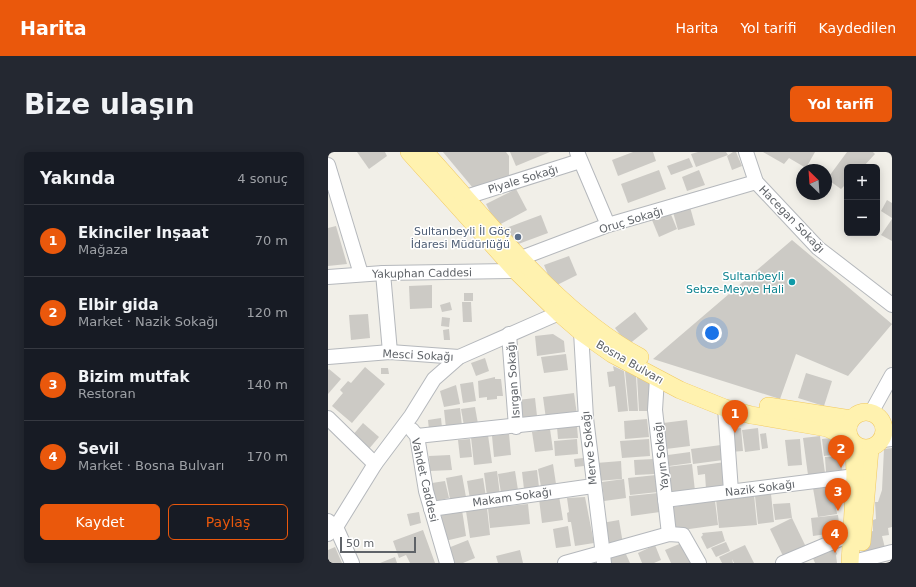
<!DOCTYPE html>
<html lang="tr">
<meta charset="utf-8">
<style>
:root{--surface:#171b24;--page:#242831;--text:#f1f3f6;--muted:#9ea1a6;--line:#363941;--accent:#ea580c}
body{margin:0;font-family:"DejaVu Sans",sans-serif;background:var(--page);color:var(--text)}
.controls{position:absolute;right:12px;top:12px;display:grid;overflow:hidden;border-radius:6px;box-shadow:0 2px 10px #0003}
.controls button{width:36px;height:36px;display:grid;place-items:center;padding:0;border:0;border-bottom:1px solid var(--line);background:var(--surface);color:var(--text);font:20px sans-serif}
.compass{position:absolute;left:468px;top:12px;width:36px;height:36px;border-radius:50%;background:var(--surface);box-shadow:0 2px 10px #0003;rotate:335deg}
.scale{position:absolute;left:12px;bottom:10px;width:76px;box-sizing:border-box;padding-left:4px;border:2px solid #5f6368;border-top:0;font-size:11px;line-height:14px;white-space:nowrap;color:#5f6368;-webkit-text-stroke:3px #fff;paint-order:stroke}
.you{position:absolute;left:384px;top:181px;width:14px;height:14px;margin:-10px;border:3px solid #fff;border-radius:50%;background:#1a73e8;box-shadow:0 0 0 6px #1a73e833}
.badge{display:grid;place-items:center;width:26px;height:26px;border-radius:50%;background:var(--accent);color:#fff;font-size:13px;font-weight:700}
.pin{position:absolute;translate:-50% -33px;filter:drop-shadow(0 1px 2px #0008)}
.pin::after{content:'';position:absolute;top:21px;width:14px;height:12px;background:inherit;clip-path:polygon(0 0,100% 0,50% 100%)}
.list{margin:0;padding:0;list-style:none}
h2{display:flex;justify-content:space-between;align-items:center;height:52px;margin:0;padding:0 16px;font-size:17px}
h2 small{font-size:13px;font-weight:400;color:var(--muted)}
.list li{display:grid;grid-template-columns:26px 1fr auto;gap:12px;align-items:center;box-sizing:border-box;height:72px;padding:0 16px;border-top:1px solid var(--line)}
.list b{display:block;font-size:15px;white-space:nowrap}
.list p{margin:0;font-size:13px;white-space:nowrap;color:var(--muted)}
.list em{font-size:13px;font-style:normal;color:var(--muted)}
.actions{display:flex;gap:8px;padding:12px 16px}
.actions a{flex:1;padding:9px 0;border:1px solid var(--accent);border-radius:6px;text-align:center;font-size:14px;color:var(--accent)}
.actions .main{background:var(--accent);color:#fff}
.map{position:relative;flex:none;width:564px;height:411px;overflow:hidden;border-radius:6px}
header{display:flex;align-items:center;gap:24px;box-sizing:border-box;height:56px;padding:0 20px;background:var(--accent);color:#fff}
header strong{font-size:19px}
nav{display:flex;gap:22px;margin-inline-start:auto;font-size:14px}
.intro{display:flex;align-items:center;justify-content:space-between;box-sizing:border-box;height:96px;padding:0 24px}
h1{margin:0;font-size:28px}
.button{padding:10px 18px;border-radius:6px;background:var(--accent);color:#fff;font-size:14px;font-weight:700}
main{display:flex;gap:24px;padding:0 24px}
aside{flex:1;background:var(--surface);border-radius:6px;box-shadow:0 2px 10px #0003}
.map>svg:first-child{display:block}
.building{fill:#cccac5}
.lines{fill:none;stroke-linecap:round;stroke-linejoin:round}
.minor-casing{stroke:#b5b8bc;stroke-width:16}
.major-casing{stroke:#f2c960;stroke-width:18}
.minor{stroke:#fff;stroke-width:14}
.major{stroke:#fff2af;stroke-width:17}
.service-dot{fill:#5c6f8a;stroke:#fff;stroke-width:1.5}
.culture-dot{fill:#0f9aa8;stroke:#fff;stroke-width:1.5}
.labels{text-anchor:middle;stroke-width:3;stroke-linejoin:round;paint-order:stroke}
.street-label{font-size:11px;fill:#5f6368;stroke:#fff}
.service-label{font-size:11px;fill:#4e5e75;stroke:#fff;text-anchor:end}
.culture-label{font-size:11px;fill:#0d838f;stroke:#fff;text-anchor:end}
</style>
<header>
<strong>Harita</strong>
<nav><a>Harita</a><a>Yol tarifi</a><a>Kaydedilen</a></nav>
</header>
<div class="intro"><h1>Bize ulaşın</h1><a class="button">Yol tarifi</a></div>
<main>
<aside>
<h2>Yakında<small>4 sonuç</small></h2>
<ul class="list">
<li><span class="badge">1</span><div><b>Ekinciler Inşaat</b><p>Mağaza</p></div><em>70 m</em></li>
<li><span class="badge">2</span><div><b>Elbir gida</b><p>Market · Nazik Sokağı</p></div><em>120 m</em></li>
<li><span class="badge">3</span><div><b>Bizim mutfak</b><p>Restoran</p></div><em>140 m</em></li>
<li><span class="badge">4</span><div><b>Sevil</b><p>Market · Bosna Bulvarı</p></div><em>170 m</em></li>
</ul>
<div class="actions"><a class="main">Kaydet</a><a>Paylaş</a></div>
</aside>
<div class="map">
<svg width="564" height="411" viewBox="0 0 564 411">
<rect width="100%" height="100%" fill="#f1efe8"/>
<!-- building -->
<g class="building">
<path d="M29 0H57L59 4 41 17Z"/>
<path d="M115 0H178L181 4V24L176 30 145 36Z"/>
<path d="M182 0H222L188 14Z"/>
<path d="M305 0H325L328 9 290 24 284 8Z"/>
<path d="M370 0H398L400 3 368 15 363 2Z"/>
<path d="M405 0H408L414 14 404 18 399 4Z"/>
<path d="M435 0H487L478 16 461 6 456 12Z"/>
<path d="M519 0H545L547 2 535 15H519V31L513 37 499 27Z"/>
<path d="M361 6 365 15 343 23 339 14Z"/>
<path d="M331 18 338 37 300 51 293 32Z"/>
<path d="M371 18 377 33 359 39 354 25Z"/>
<path d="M188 37 199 58 169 74 158 52Z"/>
<path d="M559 48 564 51V66L553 59Z"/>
<path d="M362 55 367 73 350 78 345 60Z"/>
<path d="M342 60 349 77 331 85 324 68Z"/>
<path d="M213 63 220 81 185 94 178 76Z"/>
<path d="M564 67V89L553 83Z"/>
<path d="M8 74 19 112 0 114V76Z"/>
<path d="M464 88 564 172 520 224 468 202 452 247 325 207Z"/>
<path d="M241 104 249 123 225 135 216 113Z"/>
<path d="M104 133V156L82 157 81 134Z"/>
<rect x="136" y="141" width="9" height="8"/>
<path d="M122 150 124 158 114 160 112 153Z"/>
<path d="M134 150H143L144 170H135Z"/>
<path d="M307 160 320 177 300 193 287 176Z"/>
<path d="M40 162 42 186 23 188 21 163Z"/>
<path d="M114 165 122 166 121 175 113 174Z"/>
<path d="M121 177 122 188H116L115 178Z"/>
<path d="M225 182 236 189 237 200 209 204 207 184Z"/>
<path d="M238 202 240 218 216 221 213 205Z"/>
<path d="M157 206 161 219 148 224 143 211Z"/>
<path d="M285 214 296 219 300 259 290 260 287 234 281 235 279 220 286 219Z"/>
<path d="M37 215 57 232 24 271 4 254 15 241 12 238 20 229 23 231Z"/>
<path d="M53 216H60L61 222H53Z"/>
<path d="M1 217 13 227 0 242V218Z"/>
<path d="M297 219 308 224 310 259H301Z"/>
<path d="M478 221 504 229 496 254 470 246Z"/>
<path d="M309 224 321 231 322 259H311Z"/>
<path d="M167 225V227H173L175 244H169V247L159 248V245L151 246 150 229Z"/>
<path d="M145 230 148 249 135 251 132 232Z"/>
<path d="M128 233 132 252 116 255 112 239Z"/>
<path d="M246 241 249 263 218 267 215 245Z"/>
<path d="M207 246 209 264 192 266 190 248Z"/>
<path d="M147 255 150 272 136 274 133 257Z"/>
<path d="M132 256 134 274 118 276 116 258Z"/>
<path d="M113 266 114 276 101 278 100 268Z"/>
<path d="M319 267 321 285 297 287 296 269Z"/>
<path d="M359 268 362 294 338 297 335 271Z"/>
<path d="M35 271 51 285 40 298 24 284Z"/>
<path d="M249 274 250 286 230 287 229 275Z"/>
<path d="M413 276 415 299 402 300 400 278Z"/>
<path d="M430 276 432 298 417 300 414 278Z"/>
<path d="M222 277 225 298 207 300 204 280Z"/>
<path d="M438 281 440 296 434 297 432 282Z"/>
<path d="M181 282 183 303 166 305 164 284Z"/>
<path d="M160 283 164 311 146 313 143 285Z"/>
<path d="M492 284 497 321 480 323 475 286Z"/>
<path d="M511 285 512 302 496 304 494 287Z"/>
<path d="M142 287 144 305 132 306 130 288Z"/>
<path d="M249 287 250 302 227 304 226 289Z"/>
<path d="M321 287 322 304 294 306 292 289Z"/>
<path d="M472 287 474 313 460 314 457 288Z"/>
<path d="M393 293 395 308 365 312 363 297Z"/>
<path d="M564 296V375L560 376 561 383 554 384 558 400 537 405 535 394 538 381 545 379V368L548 367 547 350H550L554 338 556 297Z"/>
<path d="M362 300 363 311 341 314 340 303Z"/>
<path d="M122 303 124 318 102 319 101 304Z"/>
<path d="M513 304 514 319 498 320 497 305Z"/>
<path d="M255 306 256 314 247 315 246 307Z"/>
<path d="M326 307 327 322 307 323 306 308Z"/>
<path d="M293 309 294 327 269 329 268 311Z"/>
<path d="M397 310 400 334 378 337 377 322 370 323 369 314Z"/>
<path d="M225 312 228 332 213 335 210 317Z"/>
<path d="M364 312 367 339 341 343 338 315Z"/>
<path d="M209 318 211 335 196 337 194 320Z"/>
<path d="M169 319 172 343 159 344 156 321Z"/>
<path d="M187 319 190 338 173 341 170 322Z"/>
<path d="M134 323 138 345 122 347 118 326Z"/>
<path d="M328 323 330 340 302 343 300 326Z"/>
<path d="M155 326 158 345 142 347 139 329Z"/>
<path d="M296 327 298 346 276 349 274 330Z"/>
<path d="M117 329 121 346 107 349 104 331Z"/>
<path d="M505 333 509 362 490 365 485 336Z"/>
<path d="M330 341 332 360 303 364 301 344Z"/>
<path d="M443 342 446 370 430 372 427 344Z"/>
<path d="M426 343 429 373 391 376 388 347Z"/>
<path d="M231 344 235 368 214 371 211 347Z"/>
<path d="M257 345 266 391 247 394 243 370H240L239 361 241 360 239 346Z"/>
<path d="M387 349 390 373 347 379 344 355Z"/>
<path d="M462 351 464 366 447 368 445 352Z"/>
<path d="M200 352 202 372 162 376 160 356Z"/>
<path d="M159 356 162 383 142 386 138 359Z"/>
<path d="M134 358 138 384 117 389 113 361Z"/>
<path d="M91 360 93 371 82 374 79 362Z"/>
<path d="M510 363 512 380 485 384 483 366Z"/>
<path d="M464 366 478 395 456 406 442 377Z"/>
<path d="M291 368 295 392 278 395 274 371Z"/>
<path d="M240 374 243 394 228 396 225 377Z"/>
<path d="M95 378 107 411H82L78 403 71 406 65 389Z"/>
<path d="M394 379 397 389 379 397 373 385 375 383 374 381Z"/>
<path d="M140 388 147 406 135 411H126L120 396Z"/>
<path d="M356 390 365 411H343L337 398Z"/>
<path d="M398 390 402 399 388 405 383 396Z"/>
<path d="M327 393 333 408 326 411H314L310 401Z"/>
<path d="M417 393 426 411H406L404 407 405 411H394L391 405Z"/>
<path d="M506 393 509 402 508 403 509 411H487L483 402Z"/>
<path d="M7 395 14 411H0V398Z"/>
<path d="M192 398 195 411H170L168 404Z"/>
<path d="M297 400 302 411H279L278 406Z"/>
<path d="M67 405 69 411H52Z"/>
</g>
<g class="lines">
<defs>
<g id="minor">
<path d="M249 0 280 73"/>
<path d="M418 0 428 30 490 96 564 153"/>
<path d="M0 13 33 122"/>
<path d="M138 45 252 9"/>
<path d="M55 121 62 200"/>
<path d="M0 125 55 121 188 119 193 106 280 73 428 30"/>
<path d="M253 180 258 266 276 411"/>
<path d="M181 182 188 275"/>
<path d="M0 205 62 200 131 205"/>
<path d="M329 226 327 258 341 382"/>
<path d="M397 256 403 339"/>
<path d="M543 261 564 223"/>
<path d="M0 266 47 312"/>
<path d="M84 278 89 284 98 339 119 411"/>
<path d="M89 284 258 266"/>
<path d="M555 288 564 287"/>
<path d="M337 348 527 324"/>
<path d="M103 357 265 334"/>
<path d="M0 369 8 375 24 411"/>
<path d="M0 382 8 375 47 312 83 264 106 227 131 205 231 161"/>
<path d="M533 408 564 400"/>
<path d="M237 411 341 382 355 383 371 411"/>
<path d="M455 411 524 382"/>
</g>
<g id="major">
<path d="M81 0 188 119 231 161 253 180 284 202 352 238 397 256 423 263 499 276 522 287"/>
<path d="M97 0C161 70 228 159 312 205"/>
<path d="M440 254 523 267"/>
<circle cx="538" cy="278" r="18"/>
<path d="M534 390 542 297"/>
<path d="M522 411 527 324 526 292"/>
</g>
</defs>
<!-- minor casing -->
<use href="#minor" class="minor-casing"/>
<!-- major casing -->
<use href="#major" class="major-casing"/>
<!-- minor -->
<use href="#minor" class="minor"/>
<!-- major -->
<use href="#major" class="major"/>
</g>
<!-- markers -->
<circle class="service-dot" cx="190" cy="85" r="4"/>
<circle class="culture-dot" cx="464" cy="130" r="4"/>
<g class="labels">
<!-- street labels -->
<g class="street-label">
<text transform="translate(195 27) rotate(-17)" y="4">Piyale Sokağı</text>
<text transform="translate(464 67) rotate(46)" y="4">Hacegan Sokağı</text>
<text transform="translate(303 68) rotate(-17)" y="4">Oruç Sokağı</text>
<text transform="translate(94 121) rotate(-1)" y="4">Yakuphan Caddesi</text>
<text transform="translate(90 203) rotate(3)" y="4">Mesci Sokağı</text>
<text transform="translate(302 210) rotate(30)" y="4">Bosna Bulvarı</text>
<text transform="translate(185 228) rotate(-94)" y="4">Isırgan Sokağı</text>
<text transform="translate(261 296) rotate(-96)" y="4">Merve Sokağı</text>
<text transform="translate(333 304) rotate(-96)" y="4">Yayın Sokağı</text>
<text transform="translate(97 328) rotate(77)" y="4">Vahdet Caddesi</text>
<text transform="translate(432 336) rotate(-7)" y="4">Nazik Sokağı</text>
<text transform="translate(184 345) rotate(-8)" y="4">Makam Sokağı</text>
</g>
<!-- service labels -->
<g class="service-label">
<text x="182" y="83">Sultanbeyli İl Göç<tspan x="182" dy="13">İdaresi Müdürlüğü</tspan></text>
</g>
<!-- culture labels -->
<g class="culture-label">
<text x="456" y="128">Sultanbeyli<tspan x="456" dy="13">Sebze-Meyve Hali</tspan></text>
</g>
</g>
</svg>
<div class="controls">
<button>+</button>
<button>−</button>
</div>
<svg class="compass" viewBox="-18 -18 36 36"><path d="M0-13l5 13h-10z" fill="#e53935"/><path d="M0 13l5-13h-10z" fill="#9ea1a6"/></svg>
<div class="scale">50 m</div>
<div class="you"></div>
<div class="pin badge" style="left:407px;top:281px">1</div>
<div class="pin badge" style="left:513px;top:316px">2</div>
<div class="pin badge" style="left:510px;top:359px">3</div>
<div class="pin badge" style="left:507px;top:401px">4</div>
</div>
</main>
